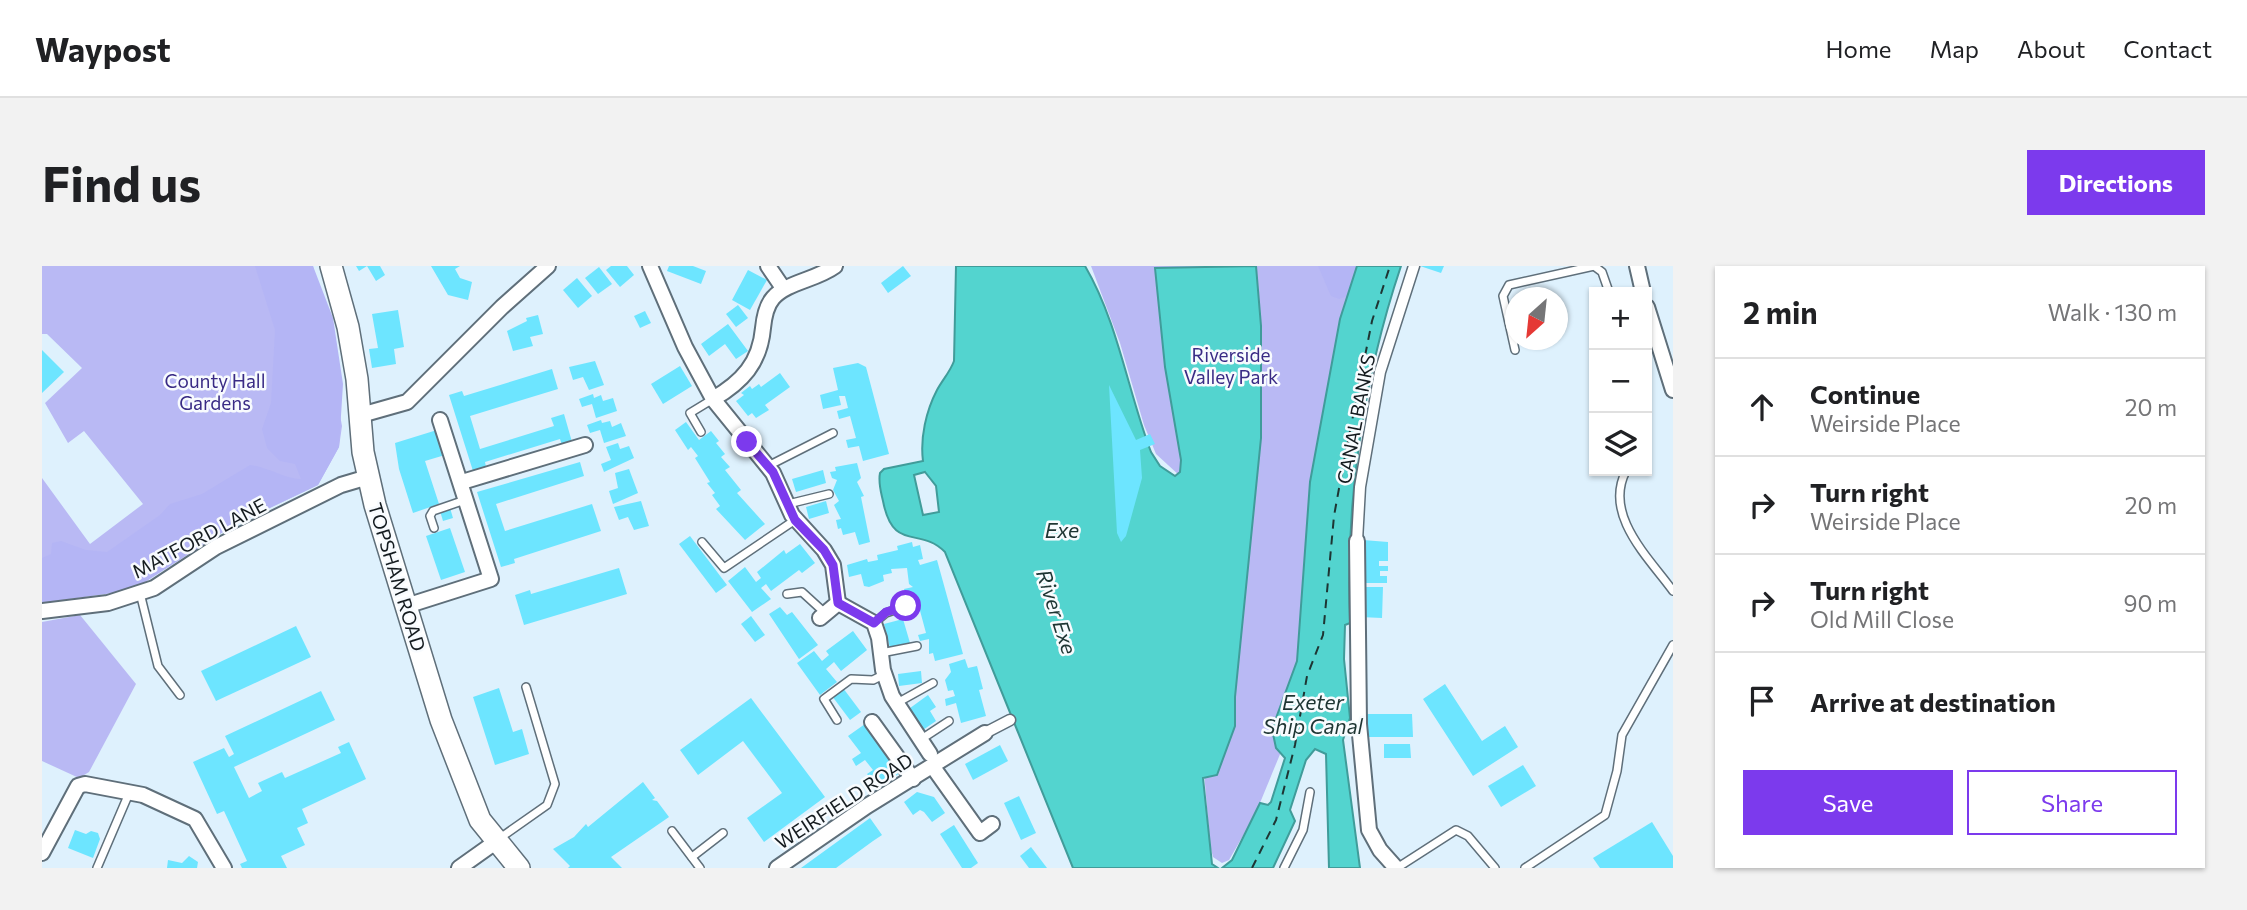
<!DOCTYPE html>
<meta charset="utf-8">
<style>
:root{--surface:#fff;--page:#f2f2f2;--text:#202124;--muted:#757577;--line:#e0e0e0;--accent:#7c3aed}
body{margin:0;font-family:Commissioner,sans-serif;background:var(--page);color:var(--text)}
.controls{position:absolute;right:21px;top:21px;display:grid;overflow:hidden;border-radius:0px;box-shadow:0 2px 5px #0004}
.controls button{width:63px;height:63px;display:grid;place-items:center;padding:0;border:0;border-bottom:2px solid var(--line);background:var(--surface);color:var(--text);font:35px sans-serif}
.compass{position:absolute;left:1463px;top:21px;width:63px;height:63px;border-radius:50%;background:var(--surface);box-shadow:0 2px 5px #0004;rotate:207deg}
.stop{position:absolute;width:21px;height:21px;margin:-16px;border:5px solid #7c3aed;border-radius:50%;background:#fff}
.stop.end{background:#7c3aed;border-color:#fff;box-shadow:0 2px 7px #0008}
.list{margin:0;padding:0;list-style:none}
h2{display:flex;justify-content:space-between;align-items:center;height:91px;margin:0;padding:0 28px;font-size:30px}
h2 small{font-size:23px;font-weight:400;color:var(--muted)}
.list li{display:grid;grid-template-columns:46px 1fr auto;gap:21px;align-items:center;box-sizing:border-box;height:98px;padding:0 28px;border-top:2px solid var(--line)}
.list b{display:block;font-size:26px;white-space:nowrap}
.list p{margin:0;font-size:23px;white-space:nowrap;color:var(--muted)}
.list em{font-size:23px;font-style:normal;color:var(--muted)}
.actions{display:flex;gap:14px;padding:21px 28px}
.actions a{flex:1;padding:16px 0;border:2px solid var(--accent);border-radius:0px;text-align:center;font-size:24px;color:var(--accent)}
.actions .main{background:var(--accent);color:#fff}
.icon{flex:none;width:38px;height:38px;fill:none;stroke:currentColor;stroke-width:2;stroke-linecap:round;stroke-linejoin:round}
.map{position:relative;flex:none;width:1631px;height:602px;overflow:hidden;border-radius:0px}
header{display:flex;align-items:center;gap:42px;box-sizing:border-box;height:98px;padding:0 35px;background:var(--surface);border-bottom:2px solid var(--line)}
header strong{font-size:33px}
nav{display:flex;gap:38px;margin-inline-start:auto;font-size:24px}
.intro{display:flex;align-items:center;justify-content:space-between;box-sizing:border-box;height:168px;padding:0 42px}
h1{margin:0;font-size:49px}
.button{padding:18px 32px;border-radius:0px;background:var(--accent);color:#fff;font-size:24px;font-weight:700}
main{display:flex;gap:42px;padding:0 42px}
aside{flex:1;background:var(--surface);border-radius:0px;box-shadow:0 2px 5px #0004}
.map>svg:first-child{display:block}
.green{fill:#b9b9f4}
.forest{fill:#b4b5f5}
.water{fill:#53d4cf;stroke:#409c9a;stroke-width:2;fill-rule:evenodd}
.lines{fill:none;stroke-linecap:round;stroke-linejoin:round}
.ferry{stroke:#1e3533;stroke-width:2;stroke-dasharray:9 7;stroke-linecap:butt}
.building{fill:#6de5ff}
.service-casing{stroke:#5f6f7a;stroke-width:10}
.pedestrian-casing{stroke:#5f6f7a;stroke-width:13}
.minor-casing{stroke:#5f6f7a;stroke-width:18}
.primary-casing{stroke:#5f6f7a;stroke-width:24}
.service{stroke:#fff;stroke-width:7}
.pedestrian{stroke:#fff;stroke-width:10}
.minor{stroke:#fff;stroke-width:14}
.primary{stroke:#fff;stroke-width:21}
.route{stroke:#7c3aed;stroke-width:9}
.labels{text-anchor:middle;stroke-width:5;stroke-linejoin:round;paint-order:stroke}
.park-label{font-size:19px;fill:#392b85;stroke:#f8fbfe}
.street-label{font-size:19px;fill:#141b1f;stroke:#f8fbfe}
.water-label{font-size:21px;font-style:italic;fill:#1e3533;stroke:#f8fbfe}
</style>
<header>
<strong>Waypost</strong>
<nav><a>Home</a><a>Map</a><a>About</a><a>Contact</a></nav>
</header>
<div class="intro"><h1>Find us</h1><a class="button">Directions</a></div>
<main>
<div class="map">
<svg width="1631" height="602" viewBox="0 0 1631 602">
<rect width="100%" height="100%" fill="#def1fd"/>
<!-- green -->
<g class="green">
<path d="M0 0H271L300 160 297 181 276 219 192 259 0 337V212L48 278 101 238 42 165 26 177 3 137 40 102 5 68H0Z"/>
<path d="M1049 0H1315L1268 216 1255 395 1230 463 1241 481 1213 549 1187 594 1180 597 1171 591 1168 579 1138 210 1114 188 1102 159 1078 77Z"/>
<path d="M38 349 94 418 47 506 37 512 0 495V356Z"/>
</g>
<!-- forest -->
<g class="forest">
<path d="M213 0H271L291 52 301 118 297 181 276 219 192 259 97 320 78 326 0 337V292L9 288 10 277 19 275 44 284 65 286 118 249 128 238 160 228 208 199C226 201 242 213 259 213L253 198 238 195 225 182 220 163 229 137 233 64Z"/>
<path d="M1276 0H1327L1308 29 1297 33 1289 30Z"/>
</g>
<!-- water -->
<g class="water">
<path d="M914 0H1043C1076 56 1086 126 1109 186L1118 200 1133 210 1138 206 1139 194 1123 101 1113 2 1214 0 1219 60V172L1193 431V460L1175 509 1161 512 1170 598 1176 602H1031L903 286C878 260 851 287 841 235 839 226 836 217 838 207L842 203 881 195C878 172 884 145 895 124 901 113 908 106 912 95ZM883 206 894 220 897 246 881 249 872 209Z"/>
<path d="M1315 0H1359C1321 113 1303 238 1308 357L1303 359 1302 393 1308 452 1301 474 1318 602H1287L1284 488 1273 483 1264 494 1248 544 1253 555 1231 602H1180L1190 594 1218 537 1226 539 1229 536 1243 492 1234 482 1230 463 1255 395 1268 216 1298 53Z"/>
</g>
<g class="lines">
<!-- ferry -->
<path class="ferry" d="M1210 602 1234 554 1253 479 1265 410 1281 369 1292 250 1302 195 1330 55 1348 0"/>
</g>
<!-- building -->
<g class="building">
<path d="M314 0H338L343 9 334 15 325 0 317 5Z"/>
<path d="M389 0H418L413 3 418 12 430 16 426 34 406 29Z"/>
<path d="M569 0H585L592 9 578 21 564 4Z"/>
<path d="M627 0H651L664 5 659 18 625 5Z"/>
<path d="M861 0 869 10 846 27 839 17Z"/>
<path d="M1378 0H1402L1399 7Z"/>
<path d="M557 1 570 18 556 28 543 12Z"/>
<path d="M706 4 725 14 708 44 690 34Z"/>
<path d="M535 12 550 30 536 42 521 24Z"/>
<path d="M696 39 706 52 694 61 684 48Z"/>
<path d="M356 44 362 81 352 83 354 98 330 102 327 83 336 82 330 48Z"/>
<path d="M603 45 609 57 598 62 592 50Z"/>
<path d="M496 49 501 68 488 71 491 80 471 85 465 65 485 55 484 52Z"/>
<path d="M686 58 706 85 694 93 683 78 667 90 659 78Z"/>
<path d="M0 84 22 106 0 127Z"/>
<path d="M553 95 562 119 547 124 541 111 531 114 527 101Z"/>
<path d="M816 97 824 101 847 188 821 195 817 180 806 182 804 174 814 172 808 150 797 153 795 145 806 142 803 130H797L799 139 781 143 778 129 796 124 791 102Z"/>
<path d="M638 100 650 120 621 138 609 118Z"/>
<path d="M510 103 516 123 428 150 438 183 512 160 509 152 522 148 530 176 520 179 518 173 443 196 444 201 431 205 407 129 420 125 422 130Z"/>
<path d="M738 107 748 121 723 139 727 144 714 152 710 147 706 150 694 135 702 129 699 127 708 120 710 123 717 118 719 121Z"/>
<path d="M1067 119 1094 174 1108 168 1113 178 1098 184 1100 212 1084 270 1079 276 1075 267Z"/>
<path d="M551 128 552 132 559 129 561 135 571 132 575 145 554 152 550 138 540 141 537 133Z"/>
<path d="M559 154 560 157 568 155 570 161 579 157 584 170 562 177 558 164 548 167 545 159Z"/>
<path d="M644 156 657 174 669 165 677 175 674 177 683 188 679 191 688 201 683 204 699 224 695 227 723 258 703 274 674 243 678 240 670 229 673 227 665 217 668 216 653 192 656 190 649 181 646 184 633 164Z"/>
<path d="M395 164 403 189 383 195 397 238 371 247 357 203 353 177Z"/>
<path d="M576 177 578 183 587 180 592 192 562 206 559 198 569 194 564 181Z"/>
<path d="M538 196 542 210 454 238 463 265 550 238 559 265 472 293 473 297 459 301 435 226Z"/>
<path d="M815 197 819 212 815 216 822 230 819 231 828 276 817 279 813 266 801 269 799 262 796 263 794 254 799 253 792 239 797 235 791 224 795 214 790 212 788 206 794 205 793 201Z"/>
<path d="M587 203 596 227 571 238 567 225 576 222 573 207Z"/>
<path d="M781 204 784 217 754 226 750 213Z"/>
<path d="M599 235 607 260 592 264 586 251 577 254 572 241Z"/>
<path d="M784 235 787 247 767 253 764 241Z"/>
<path d="M408 242 411 252 401 255 398 245Z"/>
<path d="M408 262 423 306 399 314 384 270Z"/>
<path d="M648 270 685 319 674 327 637 278Z"/>
<path d="M1321 274 1346 276V295H1337V300H1346V305H1338V310H1345V317H1321Z"/>
<path d="M870 276 871 281 878 279 881 293 876 294 878 299 895 294 921 388 893 395 891 387 887 388V373L878 375 876 369 884 367 877 341 873 342 872 328 864 330 862 323 871 321 867 318 865 302 849 303 850 307 841 309 842 315 827 321 822 320 819 308 807 311 805 299 825 293 826 296 836 294 835 289 856 284 855 280Z"/>
<path d="M758 278 773 297 760 307 757 304 729 325 724 318 719 322 729 333 710 346 686 315 703 301 714 316 719 312 715 306 742 284 744 288Z"/>
<path d="M577 302 585 328 482 359 473 329 488 324 489 328Z"/>
<path d="M1319 321H1341L1340 352 1318 351Z"/>
<path d="M738 341 745 349 750 346 776 379 757 393 727 348Z"/>
<path d="M709 350 723 369 713 376 699 358Z"/>
<path d="M861 353 868 377 848 382 842 358Z"/>
<path d="M254 360 269 391 174 435 159 405Z"/>
<path d="M811 365 825 384 799 405 792 396 784 403 795 416 778 429 755 397 772 385 780 395 787 389 784 385Z"/>
<path d="M923 393 926 402 935 400 941 423 937 424 944 450 919 457 914 437 904 440 903 433 913 430 911 424 906 425 903 414 909 406 907 398Z"/>
<path d="M879 405 880 417 857 420 856 408Z"/>
<path d="M1403 418 1440 475 1463 460 1476 481 1431 510 1381 433Z"/>
<path d="M457 422 471 466 480 463 487 488 453 499 431 431Z"/>
<path d="M801 422 819 446 808 454 790 430Z"/>
<path d="M279 425 293 454 192 501 207 532 220 525 216 517 240 506 243 512 299 487 296 481 307 476 324 513 260 543 266 557 255 562 263 579 239 590 245 602H200L198 598 205 595 182 545 175 548 151 496 182 482 187 491 192 488 183 470Z"/>
<path d="M886 429 894 441 888 445 894 455 878 466 864 445Z"/>
<path d="M709 432 783 531 722 576 705 552 740 527 701 475 656 509 638 484Z"/>
<path d="M1324 448H1370L1371 471H1325Z"/>
<path d="M823 458 858 507 841 518 835 509 829 513 825 508 831 504 823 494 814 500 810 493 819 487 806 470Z"/>
<path d="M1342 478H1368L1369 492H1342Z"/>
<path d="M958 479 966 495 931 514 923 498Z"/>
<path d="M1481 499 1494 520 1459 541 1446 520Z"/>
<path d="M601 516 613 532 610 534 615 535 627 551 569 591 580 602H526L528 600 511 583 532 571 544 558 546 561Z"/>
<path d="M875 526 892 531 903 547 890 556 882 546 878 544 871 549 862 536Z"/>
<path d="M977 530 994 567 979 574 962 537Z"/>
<path d="M828 552 840 569 831 575 794 602H759Z"/>
<path d="M1610 556 1631 590V602H1558L1551 592Z"/>
<path d="M912 559 936 597 929 602H920L898 568Z"/>
<path d="M33 564 44 568 49 565 56 567 58 573 51 592 26 582Z"/>
<path d="M989 581 1005 602H987L978 590Z"/>
<path d="M147 590 156 596 155 602H125L126 594 140 597Z"/>
</g>
<g class="lines">
<defs>
<g id="service">
<path d="M1552 0 1560 6 1567 26"/>
<path d="M1473 84 1461 30 1467 19 1552 0"/>
<path d="M659 166 648 147 671 133"/>
<path d="M726 200 791 167"/>
<path d="M1584 205C1561 249 1607 292 1631 325"/>
<path d="M746 238 787 228"/>
<path d="M392 262 388 250 391 245 423 234"/>
<path d="M660 276 682 302 753 254"/>
<path d="M98 327 116 400 138 429"/>
<path d="M745 328 760 326 783 347"/>
<path d="M832 357 844 347 864 340"/>
<path d="M839 387 875 380"/>
<path d="M855 437 891 417"/>
<path d="M795 454 782 433 809 413 831 414 843 408"/>
<path d="M878 474 907 455"/>
<path d="M630 565 658 602"/>
<path d="M458 572 505 539 513 518 484 421"/>
<path d="M650 591 681 567"/>
<path d="M55 602 88 525"/>
<path d="M1242 602 1261 564 1268 526"/>
<path d="M1355 602 1414 564 1426 570 1453 602"/>
<path d="M1483 602 1563 549 1575 505 1580 469 1631 379"/>
</g>
<g id="pedestrian">
<path d="M1315 275 1318 221 1338 106 1372 0"/>
<path d="M943 467 968 454"/>
</g>
<g id="minor">
<path d="M608 0 643 81 671 133C700 116 718 97 721 62 722 52 724 40 731 32 745 16 774 14 793 0"/>
<path d="M726 0 741 22"/>
<path d="M1595 0 1601 26"/>
<path d="M1605 41 1631 124"/>
<path d="M671 133 731 207 750 249 782 284 791 299 796 337 778 352"/>
<path d="M319 149 365 136 460 41 506 0"/>
<path d="M420 216 543 179"/>
<path d="M1315 275 1317 458 1327 564 1338 584 1354 602"/>
<path d="M796 337 832 357 837 372 841 404 850 430 888 488"/>
<path d="M364 340 449 313 398 154"/>
<path d="M0 345 66 337 112 322 174 281 299 219 326 211"/>
<path d="M830 456 871 513"/>
<path d="M891 501 938 567 950 558"/>
<path d="M0 587 36 520 43 518 101 529 153 553 182 602"/>
<path d="M417 602 455 575"/>
<path d="M735 602 825 540 943 467"/>
</g>
<path id="primary" d="M289 0 306 61 315 113 321 186 333 239 399 454 438 554 477 602"/>
</defs>
<!-- service casing -->
<use href="#service" class="service-casing"/>
<!-- pedestrian casing -->
<use href="#pedestrian" class="pedestrian-casing"/>
<!-- minor casing -->
<use href="#minor" class="minor-casing"/>
<!-- primary casing -->
<use href="#primary" class="primary-casing"/>
<!-- service -->
<use href="#service" class="service"/>
<!-- pedestrian -->
<use href="#pedestrian" class="pedestrian"/>
<!-- minor -->
<use href="#minor" class="minor"/>
<!-- primary -->
<use href="#primary" class="primary"/>
</g>
<g class="lines">
<!-- route -->
<path class="route" d="M705 176 731 206 753 254 782 284 791 299 796 337 832 357 844 346 864 340"/>
</g>
<g class="labels">
<!-- park labels -->
<g class="park-label">
<text x="1189" y="96">Riverside<tspan x="1189" dy="22">Valley Park</tspan></text>
<text x="173" y="122">County Hall<tspan x="173" dy="22">Gardens</tspan></text>
</g>
<!-- street labels -->
<g class="street-label">
<text transform="translate(1314 153) rotate(-79)" y="7">CANAL BANKS</text>
<text transform="translate(157 272) rotate(-28)" y="7">MATFORD LANE</text>
<text transform="translate(355 311) rotate(73)" y="7">TOPSHAM ROAD</text>
<text transform="translate(802 535) rotate(-33)" y="7">WEIRFIELD ROAD</text>
</g>
<!-- water labels -->
<g class="water-label">
<text x="1020" y="272">Exe</text>
<text transform="translate(1014 346) rotate(72)" y="7">River Exe</text>
<text x="1271" y="444">Exeter<tspan x="1271" dy="24">Ship Canal</tspan></text>
</g>
</g>
</svg>
<div class="controls">
<button>+</button>
<button>−</button>
<button><svg class="icon" aria-label="layers" viewBox="0 0 24 24"><path d="M12 4l9 5-9 5-9-5zM3 14l9 5 9-5"/></svg></button>
</div>
<svg class="compass" viewBox="-18 -18 36 36"><path d="M0-13l5 13h-10z" fill="#e53935"/><path d="M0 13l5-13h-10z" fill="#757577"/></svg>
<div class="stop" style="left:864px;top:340px"></div>
<div class="stop end" style="left:705px;top:176px"></div>
</div>
<aside>
<h2>2 min<small>Walk · 130 m</small></h2>
<ul class="list">
<li><svg class="icon" aria-label="ahead" viewBox="0 0 24 24"><path d="M12 20V5M6 11l6-6 6 6"/></svg><div><b>Continue</b><p>Weirside Place</p></div><em>20 m</em></li>
<li><svg class="icon" aria-label="right" viewBox="0 0 24 24"><path d="M7 20v-9h11M14 6l5 5-5 5"/></svg><div><b>Turn right</b><p>Weirside Place</p></div><em>20 m</em></li>
<li><svg class="icon" aria-label="right" viewBox="0 0 24 24"><path d="M7 20v-9h11M14 6l5 5-5 5"/></svg><div><b>Turn right</b><p>Old Mill Close</p></div><em>90 m</em></li>
<li><svg class="icon" aria-label="arrive" viewBox="0 0 24 24"><path d="M6 21V4h12l-3 4 3 4H6"/></svg><div><b>Arrive at destination</b></div></li>
</ul>
<div class="actions"><a class="main">Save</a><a>Share</a></div>
</aside>
</main>
